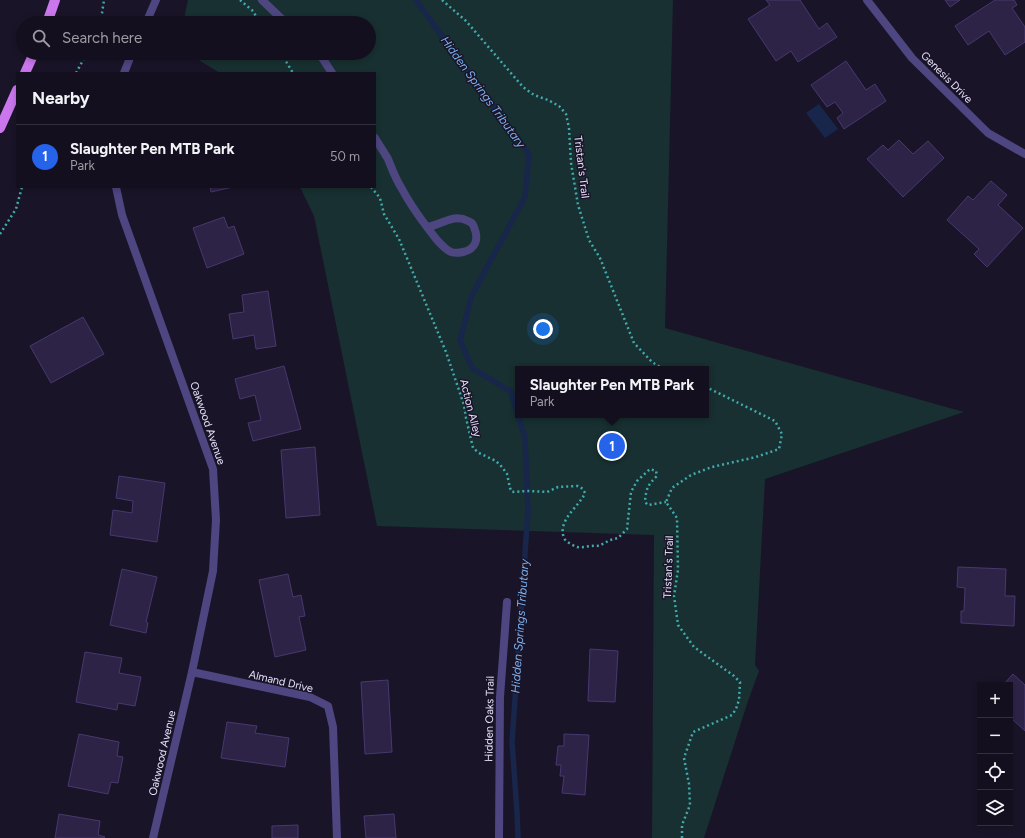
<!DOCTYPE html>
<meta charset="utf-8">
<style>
:root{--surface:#140f1e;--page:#211d2b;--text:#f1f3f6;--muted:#9d9ca4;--line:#332f3c;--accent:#2563eb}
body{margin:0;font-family:Figtree,sans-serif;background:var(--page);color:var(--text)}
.controls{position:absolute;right:12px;bottom:12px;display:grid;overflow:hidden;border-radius:0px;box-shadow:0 2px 6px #0003}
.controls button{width:36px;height:36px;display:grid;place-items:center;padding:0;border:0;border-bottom:1px solid var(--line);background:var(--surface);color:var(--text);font:20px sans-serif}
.you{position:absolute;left:543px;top:329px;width:14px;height:14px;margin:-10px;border:3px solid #fff;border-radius:50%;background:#1a73e8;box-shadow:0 0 0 6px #1a73e833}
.badge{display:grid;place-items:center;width:26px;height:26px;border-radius:50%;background:var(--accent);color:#fff;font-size:13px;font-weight:700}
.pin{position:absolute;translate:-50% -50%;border:2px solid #fff;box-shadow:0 1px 4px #0006}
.popup{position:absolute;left:515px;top:366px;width:194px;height:52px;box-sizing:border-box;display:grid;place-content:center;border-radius:0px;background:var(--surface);filter:drop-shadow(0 1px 3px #0005);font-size:13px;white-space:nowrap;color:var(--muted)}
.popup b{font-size:15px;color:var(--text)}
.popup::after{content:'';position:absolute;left:50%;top:100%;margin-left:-8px;border:8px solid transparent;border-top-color:var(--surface)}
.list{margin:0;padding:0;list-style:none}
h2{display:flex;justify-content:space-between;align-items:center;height:52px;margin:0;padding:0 16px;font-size:17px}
h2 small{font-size:13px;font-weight:400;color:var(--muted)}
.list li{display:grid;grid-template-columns:26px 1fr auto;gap:12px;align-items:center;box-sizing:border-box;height:64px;padding:0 16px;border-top:1px solid var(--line)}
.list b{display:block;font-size:15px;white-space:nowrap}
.list p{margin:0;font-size:13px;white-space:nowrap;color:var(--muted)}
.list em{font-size:13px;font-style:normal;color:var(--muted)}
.icon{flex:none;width:22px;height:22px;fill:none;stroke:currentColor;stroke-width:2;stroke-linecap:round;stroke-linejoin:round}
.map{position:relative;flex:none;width:1025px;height:838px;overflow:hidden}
.search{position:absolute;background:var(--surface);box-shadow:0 2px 6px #0003;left:16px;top:16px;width:360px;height:44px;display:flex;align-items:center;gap:10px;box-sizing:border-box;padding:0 14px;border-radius:22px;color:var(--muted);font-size:15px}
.panel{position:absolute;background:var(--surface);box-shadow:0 2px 6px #0003;left:16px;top:72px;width:360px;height:116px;border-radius:0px}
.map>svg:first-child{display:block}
.green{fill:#183031;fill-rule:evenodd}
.water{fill:#17264a}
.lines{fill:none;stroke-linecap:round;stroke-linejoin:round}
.stream{stroke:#17264a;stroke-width:5.5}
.building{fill:#2d2347;stroke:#48386f}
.path{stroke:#42aaac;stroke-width:2.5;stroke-dasharray:2 3;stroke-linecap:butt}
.service{stroke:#4d4681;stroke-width:8}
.minor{stroke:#4d4681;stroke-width:8}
.primary{stroke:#ca76ec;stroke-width:10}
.labels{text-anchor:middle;stroke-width:3;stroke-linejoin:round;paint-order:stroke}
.street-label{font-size:11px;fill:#e5e0fb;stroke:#1a1428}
.water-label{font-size:12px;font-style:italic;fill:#7cafec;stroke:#1a1428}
</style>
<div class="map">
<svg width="1025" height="838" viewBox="0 0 1025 838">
<rect width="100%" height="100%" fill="#1a1428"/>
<!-- green -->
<path class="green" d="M188 0H673L665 328 964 412 765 479 755 665 759 671 748 701 704 838H652L654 535 377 526 314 216 300 187H375V73H220L187 53H369V23H183ZM518 369H706V415H518Z"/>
<!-- water -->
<path class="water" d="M819 104 838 129 825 138 806 113Z"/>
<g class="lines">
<!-- stream -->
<g class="stream">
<path d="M416 0 470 75 529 154 525 197 472 295 460 340 472 368 511 392 518 415"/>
<path d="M518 838 517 812 512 742 528 510 525 437 518 415"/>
</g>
</g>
<!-- building -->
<g class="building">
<path d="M766 0H800L819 29 827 23 837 37 798 62 791 51 776 61 748 19 770 5Z"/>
<path d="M945 0H960L950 7Z"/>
<path d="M995 0H1014L1017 5 1012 8 1025 27V42L1005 55 989 31 968 45 955 26Z"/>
<path d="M846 61 866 90 875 84 886 101 844 129 837 118 843 113 835 102 827 107 811 85Z"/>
<path d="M899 140 913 154 928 141 944 158 903 197 867 159 883 145 888 150Z"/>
<path d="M991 181 1007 195 998 205 1023 228 987 267 974 254 979 249 947 220 968 196 973 200Z"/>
<path d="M210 187H233L211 192Z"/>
<path d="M224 217 228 228 234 226 244 254 207 268 193 228Z"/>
<path d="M268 291 276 346 256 349 254 335 233 339 229 314 244 312 242 295Z"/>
<path d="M83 317 104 354 51 383 30 346Z"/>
<path d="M284 366 301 429 253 441 248 423 261 420 255 395 240 399 235 379Z"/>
<path d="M315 447 320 515 286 518 281 450Z"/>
<path d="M119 476 165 483 157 542 110 535 113 510 132 513 133 501 116 498Z"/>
<path d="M958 567 1006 569 1005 596H1015L1014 626 961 623V611H964L965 588 957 587Z"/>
<path d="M122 569 157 577 146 622 148 623 146 633 110 625Z"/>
<path d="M288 574 293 597 301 595 305 616 299 617 306 650 275 657 259 580Z"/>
<path d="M590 649 618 651 615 702 588 701Z"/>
<path d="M85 652 122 658 119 673 141 677 135 706 118 703 117 710 76 702Z"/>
<path d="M1013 674 1025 685V731L1010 717V685H1003Z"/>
<path d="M388 680 392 752 365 754 361 682Z"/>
<path d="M227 722 257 726 255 733 289 738 285 767 221 758Z"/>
<path d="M79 734 119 742 117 756 123 757 118 783 111 782 108 794 68 786Z"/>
<path d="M564 734 589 735 585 795 562 793 564 776H560L561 765H556L558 746H564Z"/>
<path d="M59 814 100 821 98 835 105 837 104 838H55Z"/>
<path d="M394 814 396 838H366L364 816Z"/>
<path d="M298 825V838H272V826Z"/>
</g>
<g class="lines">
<!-- path -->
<g class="path">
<path d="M240 0 253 11 260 23"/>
<path d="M442 0 466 21 523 87 534 95 548 100 559 106 566 114 569 128 571 163 578 205 589 240 600 258 634 343 652 362 663 369"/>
<path d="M99 23 102 13 104 0"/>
<path d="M281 53 293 73"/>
<path d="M76 73 87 53"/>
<path d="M371 187 380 198 384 214 399 239 446 352 464 405 466 418 473 448 479 453 496 461 502 467 507 474 510 488 512 492 527 491 547 492 558 487 578 486 583 489 585 493C579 507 557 520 564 538 566 542 572 545 577 547 584 548 591 545 599 546L610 540 618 538 627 529 631 492 637 481 650 469 656 471 657 476C648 485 646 488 645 502L648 505 666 502"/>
<path d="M0 234 16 209 22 187"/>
<path d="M682 838V825L690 805 689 784 684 758 693 732 732 715 736 709 739 700 740 682 734 676 694 647 678 625 674 596 678 570 677 518 666 502 672 488 691 475 712 467 756 457 779 449 782 434 775 421 706 387"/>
</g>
<!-- service -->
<g class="service">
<path d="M262 0 286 23"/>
<path d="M319 53 332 73"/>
<path d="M375 138C379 145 384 152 388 159 392 169 396 180 402 189 411 206 425 225 437 240 440 243 446 250 451 252 454 253 459 253 463 252 476 249 479 239 474 227 473 223 471 222 468 221 453 213 442 225 427 227"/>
</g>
<!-- minor -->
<g class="minor">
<path d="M867 0 912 58 988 133 1025 154"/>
<path d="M146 23 156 0"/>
<path d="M124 73 132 53"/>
<path d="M116 187 122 215 213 469 216 520 213 571 192 672 153 838"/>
<path d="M192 672 310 697 328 706 333 727 337 838"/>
<path d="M499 838 500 697 507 602"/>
</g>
<!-- primary -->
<g class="primary">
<path d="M47 23 55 0"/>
<path d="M25 73 34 53"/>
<path d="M0 128 17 90"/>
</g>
</g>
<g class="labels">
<!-- street labels -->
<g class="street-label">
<text transform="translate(947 77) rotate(45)" y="4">Genesis Drive</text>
<text transform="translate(582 167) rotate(83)" y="4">Tristan's Trail</text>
<text transform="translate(471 408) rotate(76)" y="4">Action Alley</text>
<text transform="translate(208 423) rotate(71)" y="4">Oakwood Avenue</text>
<text transform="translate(668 567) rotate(-88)" y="4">Tristan's Trail</text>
<text transform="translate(281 681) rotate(13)" y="4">Almand Drive</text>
<text transform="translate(489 719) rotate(-89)" y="4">Hidden Oaks Trail</text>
<text transform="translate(162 753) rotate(-77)" y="4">Oakwood Avenue</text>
</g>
<!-- water labels -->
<g class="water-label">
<text transform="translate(483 92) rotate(54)" y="4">Hidden Springs Tributary</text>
<text transform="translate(520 626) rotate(-86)" y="4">Hidden Springs Tributary</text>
</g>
</g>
</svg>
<div class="controls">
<button>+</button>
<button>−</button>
<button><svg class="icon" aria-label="locate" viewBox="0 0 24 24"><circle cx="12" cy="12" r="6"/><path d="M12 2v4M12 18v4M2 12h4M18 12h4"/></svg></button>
<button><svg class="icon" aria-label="layers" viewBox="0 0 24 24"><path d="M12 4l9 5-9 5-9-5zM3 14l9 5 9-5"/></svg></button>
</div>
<div class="you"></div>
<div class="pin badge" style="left:612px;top:446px">1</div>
<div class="popup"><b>Slaughter Pen MTB Park</b>Park</div>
<div class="search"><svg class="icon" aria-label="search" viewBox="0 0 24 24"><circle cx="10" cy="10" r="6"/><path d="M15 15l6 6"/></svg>Search here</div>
<section class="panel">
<h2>Nearby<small></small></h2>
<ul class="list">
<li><span class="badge">1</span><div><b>Slaughter Pen MTB Park</b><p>Park</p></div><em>50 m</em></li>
</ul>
</section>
</div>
